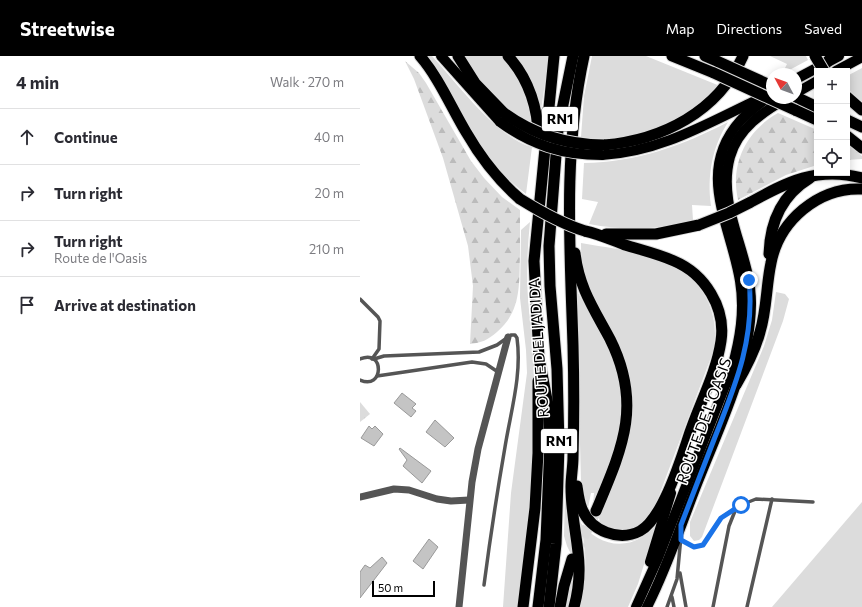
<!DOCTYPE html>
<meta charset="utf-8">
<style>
:root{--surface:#fff;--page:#f7f7f7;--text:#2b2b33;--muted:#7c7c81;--line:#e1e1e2;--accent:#000}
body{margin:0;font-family:Commissioner,sans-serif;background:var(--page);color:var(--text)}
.controls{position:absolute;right:12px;top:12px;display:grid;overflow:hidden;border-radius:0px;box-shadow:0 2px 10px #0003}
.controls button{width:36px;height:36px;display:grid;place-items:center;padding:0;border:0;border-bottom:1px solid var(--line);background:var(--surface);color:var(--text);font:20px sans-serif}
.compass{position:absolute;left:406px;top:12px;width:36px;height:36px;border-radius:50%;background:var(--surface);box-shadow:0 2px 10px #0003;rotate:311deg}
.scale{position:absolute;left:12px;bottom:10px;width:63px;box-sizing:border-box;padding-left:4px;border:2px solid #000;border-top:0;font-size:11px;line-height:14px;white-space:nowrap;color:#000;-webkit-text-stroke:3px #fff;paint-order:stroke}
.stop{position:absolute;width:12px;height:12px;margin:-9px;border:3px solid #1a73e8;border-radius:50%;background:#fff}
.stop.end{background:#1a73e8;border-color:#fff;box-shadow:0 1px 4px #0008}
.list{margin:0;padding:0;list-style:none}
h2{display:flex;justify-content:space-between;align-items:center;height:52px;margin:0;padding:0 16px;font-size:17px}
h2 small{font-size:13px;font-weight:400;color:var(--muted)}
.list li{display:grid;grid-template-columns:26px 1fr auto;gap:12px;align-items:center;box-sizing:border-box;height:56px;padding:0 16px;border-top:1px solid var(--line)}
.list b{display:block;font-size:15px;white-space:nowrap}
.list p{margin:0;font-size:13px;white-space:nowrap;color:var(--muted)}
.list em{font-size:13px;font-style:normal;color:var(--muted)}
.icon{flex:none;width:22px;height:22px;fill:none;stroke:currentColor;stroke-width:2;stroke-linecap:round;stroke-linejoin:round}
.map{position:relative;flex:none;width:502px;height:551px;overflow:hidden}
header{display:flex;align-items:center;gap:24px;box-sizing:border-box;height:56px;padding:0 20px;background:var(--accent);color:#fff}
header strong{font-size:19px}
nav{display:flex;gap:22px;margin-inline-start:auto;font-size:14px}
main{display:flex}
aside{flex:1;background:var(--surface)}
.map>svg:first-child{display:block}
.grass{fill:#dcdcdc}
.forest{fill:url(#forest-firs)}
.building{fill:#c4c4c4;stroke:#999}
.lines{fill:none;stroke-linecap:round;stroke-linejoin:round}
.trunk-tunnel{stroke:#d9d9d9;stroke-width:11;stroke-dasharray:11 5.5;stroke-linecap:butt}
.primary-casing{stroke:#dbdbdb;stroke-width:12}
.trunk-casing{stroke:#dbdbdb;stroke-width:13}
.service{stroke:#555;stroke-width:3.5}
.minor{stroke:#555;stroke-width:7}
.primary{stroke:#000;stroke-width:10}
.trunk{stroke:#000;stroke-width:11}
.primary-bridge-casing{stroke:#dbdbdb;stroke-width:12;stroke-linecap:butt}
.trunk-bridge-casing{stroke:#dbdbdb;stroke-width:13;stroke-linecap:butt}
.primary-bridge{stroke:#000;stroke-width:10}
.trunk-bridge{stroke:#000;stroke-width:11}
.route{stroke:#1a73e8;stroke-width:5}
.labels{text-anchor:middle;stroke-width:3;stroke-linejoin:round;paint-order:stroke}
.shield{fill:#fff;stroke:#4c4c4c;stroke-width:1}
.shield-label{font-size:14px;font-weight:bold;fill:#000}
.street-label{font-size:15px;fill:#000;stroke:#fff}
</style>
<header>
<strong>Streetwise</strong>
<nav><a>Map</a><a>Directions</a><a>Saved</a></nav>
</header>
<main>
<aside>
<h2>4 min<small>Walk · 270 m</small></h2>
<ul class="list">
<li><svg class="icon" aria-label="ahead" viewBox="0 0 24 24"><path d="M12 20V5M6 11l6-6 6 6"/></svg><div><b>Continue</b></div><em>40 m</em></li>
<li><svg class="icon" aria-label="right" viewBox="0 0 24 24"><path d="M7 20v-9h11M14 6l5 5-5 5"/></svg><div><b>Turn right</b></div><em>20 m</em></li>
<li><svg class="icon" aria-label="right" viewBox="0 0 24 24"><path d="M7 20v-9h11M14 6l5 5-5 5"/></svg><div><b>Turn right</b><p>Route de l'Oasis</p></div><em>210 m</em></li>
<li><svg class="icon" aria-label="arrive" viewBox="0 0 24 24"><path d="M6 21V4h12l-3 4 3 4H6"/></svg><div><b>Arrive at destination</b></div></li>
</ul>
</aside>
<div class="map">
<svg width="502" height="551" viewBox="0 0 502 551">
<defs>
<pattern id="forest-firs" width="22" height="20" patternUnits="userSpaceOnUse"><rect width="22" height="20" fill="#dcdcdc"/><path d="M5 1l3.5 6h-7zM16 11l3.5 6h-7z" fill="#bbb"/></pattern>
</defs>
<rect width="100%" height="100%" fill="#fff"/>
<!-- grass -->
<g class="grass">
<path d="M66 0H72C97 27 137 82 172 91L166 138C150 126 134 112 123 95 102 65 89 30 66 0Z"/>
<path d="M103 0H142C158 19 168 40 171 66L152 56 129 37Z"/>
<path d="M153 0H189L181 54 177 43Z"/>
<path d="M232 0H286L360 30C350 38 341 49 330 56 297 77 259 87 221 81L224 40Z"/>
<path d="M410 0H446L448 4 422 18 427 8Z"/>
<path d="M502 12V46L487 32V20Z"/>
<path d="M368 66C352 92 347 119 351 150L332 149 333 164C298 174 265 175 229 168L238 146 222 143 224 107C276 106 322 90 368 66Z"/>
<path d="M170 166C167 195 166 224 169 254 171 277 176 300 176 323 176 399 167 476 157 551H143L151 437 167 317 166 294 160 242 161 177V174Z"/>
<path d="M221 187C247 192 275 194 299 203 340 218 362 254 353 296L297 445C290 459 276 481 257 475 251 474 245 470 240 467L239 462C249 424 274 390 273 349 273 320 262 291 247 266 239 252 229 239 225 223 222 211 221 199 221 187Z"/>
<path d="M216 233C227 254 240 273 250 294 277 349 254 397 233 449L234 437H231L228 452 221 426Z"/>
<path d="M416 236 425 238 429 243 423 265 342 481 339 484 334 485 330 480V466L404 290 412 264Z"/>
<path d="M207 433 218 507 210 551H204L213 502 207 490 204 480 205 434Z"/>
<path d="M502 446V551H412Z"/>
<path d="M220 466C235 486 260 495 282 481 287 477 291 471 296 469L278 528 268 551H219C228 523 227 495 220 466Z"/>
</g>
<!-- forest -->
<g class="forest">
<path d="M45 5 59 17 66 27 111 105 124 122 142 141 160 154C160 168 160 182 160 197 159 227 162 255 137 276 128 284 121 287 110 288L113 230 108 190 83 102 54 23Z"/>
<path d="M418 57 457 74V109L426 119 378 144C370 108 386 75 418 57Z"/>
<path d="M487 88 502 100V103L487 104Z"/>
<path d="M0 346 10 358 0 366Z"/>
</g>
<!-- building -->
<g class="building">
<path d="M42 337 56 348 52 352 56 355 51 361 34 347Z"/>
<path d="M75 364 94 382 85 391 66 376Z"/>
<path d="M9 370 12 373 15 370 23 378 14 390 1 382Z"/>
<path d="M40 392 71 415 62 427 43 410 47 404 39 393Z"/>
<path d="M69 483 78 491 63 513 53 505Z"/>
<path d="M22 501 27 507 0 542V516L5 509 10 512Z"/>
</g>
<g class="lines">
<!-- trunk-tunnel -->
<path class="trunk-tunnel" d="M216 496 236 455"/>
<defs>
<g id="primary">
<path d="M81 0 140 66"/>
<path d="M476 15 502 1"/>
<path d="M436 23 479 0"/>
<path d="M436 37 457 25"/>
<path d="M242 99C300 96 348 67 399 43"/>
<path d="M290 506 311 437"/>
<path d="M276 551 298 502 372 312C380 283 385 255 380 225 371 169 335 116 380 65 389 55 401 47 412 38"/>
<path d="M287 551C307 512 321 469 337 428 359 371 390 311 391 249 392 199 356 152 370 101 378 72 403 56 427 42"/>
</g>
<g id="trunk">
<path d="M60 0C79 22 91 51 106 76 121 102 138 124 160 143"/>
<path d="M98 0 115 27 144 57"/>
<path d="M148 0C169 23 179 54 178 85"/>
<path d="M312 0 354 17"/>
<path d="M345 0 359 6"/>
<path d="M466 7 473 0"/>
<path d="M436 41 457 51"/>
<path d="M487 41 502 54"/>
<path d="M435 54 457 64"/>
<path d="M487 64 502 71"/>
<path d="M487 80 502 92"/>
<path d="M244 89C302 84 358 56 383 0"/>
<path d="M389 147C427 126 457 110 502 122"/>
<path d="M246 178H296L339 169"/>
<path d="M215 197C219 232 234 253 250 283 283 349 262 393 236 455"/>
<path d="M409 198C410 166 422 139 450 122"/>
<path d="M376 329C386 312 395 295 400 276 407 253 406 230 411 207 419 165 458 131 502 133"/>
<path d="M217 430C218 437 219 446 222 453 231 475 259 486 280 475 302 463 320 406 328 382 338 350 356 319 361 285 366 252 345 218 314 205 298 198 281 194 265 189 252 184 239 178 225 175"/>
<path d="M163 551 175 452 178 397V325"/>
<path d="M178 551 186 484 190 387 188 349 179 302 174 205 194 0"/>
<path d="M189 551 196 488 199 389 197 313 190 230 189 190 198 73 213 0"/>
<path d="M200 551 204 530 212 503"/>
<path d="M214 551C227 504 211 476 211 431 211 421 213 411 213 401 214 364 214 326 213 289 210 192 203 96 224 0"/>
</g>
</defs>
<!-- primary casing -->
<use href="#primary" class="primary-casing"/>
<!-- trunk casing -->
<use href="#trunk" class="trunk-casing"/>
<!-- service -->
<g class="service">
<path d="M0 243 18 261 20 265 19 293 12 303"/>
<path d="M0 303C25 292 24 335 0 324"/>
<path d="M14 303 24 300 119 296 137 289 151 279H155L157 282C162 319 151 354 145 391 137 437 130 483 124 529"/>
<path d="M17 320 112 306 126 308 138 316"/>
<path d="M321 484 334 491 343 489 361 462 376 452"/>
<path d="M320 517 326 551"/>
<path d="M312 541 314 551"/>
<path d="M307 551 317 523 321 480"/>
<path d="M353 551 369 470 375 455 381 449 396 443 453 446"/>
<path d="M387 551 412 443"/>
</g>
<!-- minor -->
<g class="minor">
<path d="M0 441 34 433 49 434 77 443 91 445 109 444"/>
<path d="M99 551 112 426 118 393 148 281"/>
</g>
<!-- primary -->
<use href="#primary" class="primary"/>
<!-- trunk -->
<use href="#trunk" class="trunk"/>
<defs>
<path id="primary-bridge" d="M140 66C171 89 203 99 242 99"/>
<g id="trunk-bridge">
<path d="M455 0 464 15"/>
<path d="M359 6 412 30"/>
<path d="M354 17 435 54"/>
<path d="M144 57C174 79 206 89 244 89"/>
<path d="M160 143C181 156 202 168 225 175"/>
<path d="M339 169 369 157 389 147"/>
</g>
</defs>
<!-- primary-bridge casing -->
<use href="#primary-bridge" class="primary-bridge-casing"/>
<!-- trunk-bridge casing -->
<use href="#trunk-bridge" class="trunk-bridge-casing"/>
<!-- primary-bridge -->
<use href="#primary-bridge" class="primary-bridge"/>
<!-- trunk-bridge -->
<use href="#trunk-bridge" class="trunk-bridge"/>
</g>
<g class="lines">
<!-- route -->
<path class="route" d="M381 449 361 462 343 489 334 491 321 484V469C332 440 344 410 355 381 376 328 395 282 389 224"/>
</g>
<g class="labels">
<!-- shield labels -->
<g class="shield">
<rect x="182" y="51" width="36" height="24" rx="3"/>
<rect x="181" y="373" width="36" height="24" rx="3"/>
</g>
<g class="shield-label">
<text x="200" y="68">RN1</text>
<text x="199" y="390">RN1</text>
</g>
<!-- street labels -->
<g class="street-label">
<text transform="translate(179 292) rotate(-94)" y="5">ROUTE D'EL JADIDA</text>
<text transform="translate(344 365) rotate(-70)" y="5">ROUTE DE L'OASIS</text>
</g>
</g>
</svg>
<div class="controls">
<button>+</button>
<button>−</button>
<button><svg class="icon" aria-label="locate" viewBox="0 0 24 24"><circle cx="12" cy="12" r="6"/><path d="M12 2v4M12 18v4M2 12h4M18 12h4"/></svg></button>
</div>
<svg class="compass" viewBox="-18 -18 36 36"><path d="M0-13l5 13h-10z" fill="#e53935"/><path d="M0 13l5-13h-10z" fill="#7c7c81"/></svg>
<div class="scale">50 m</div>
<div class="stop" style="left:381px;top:449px"></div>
<div class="stop end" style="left:389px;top:224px"></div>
</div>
</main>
